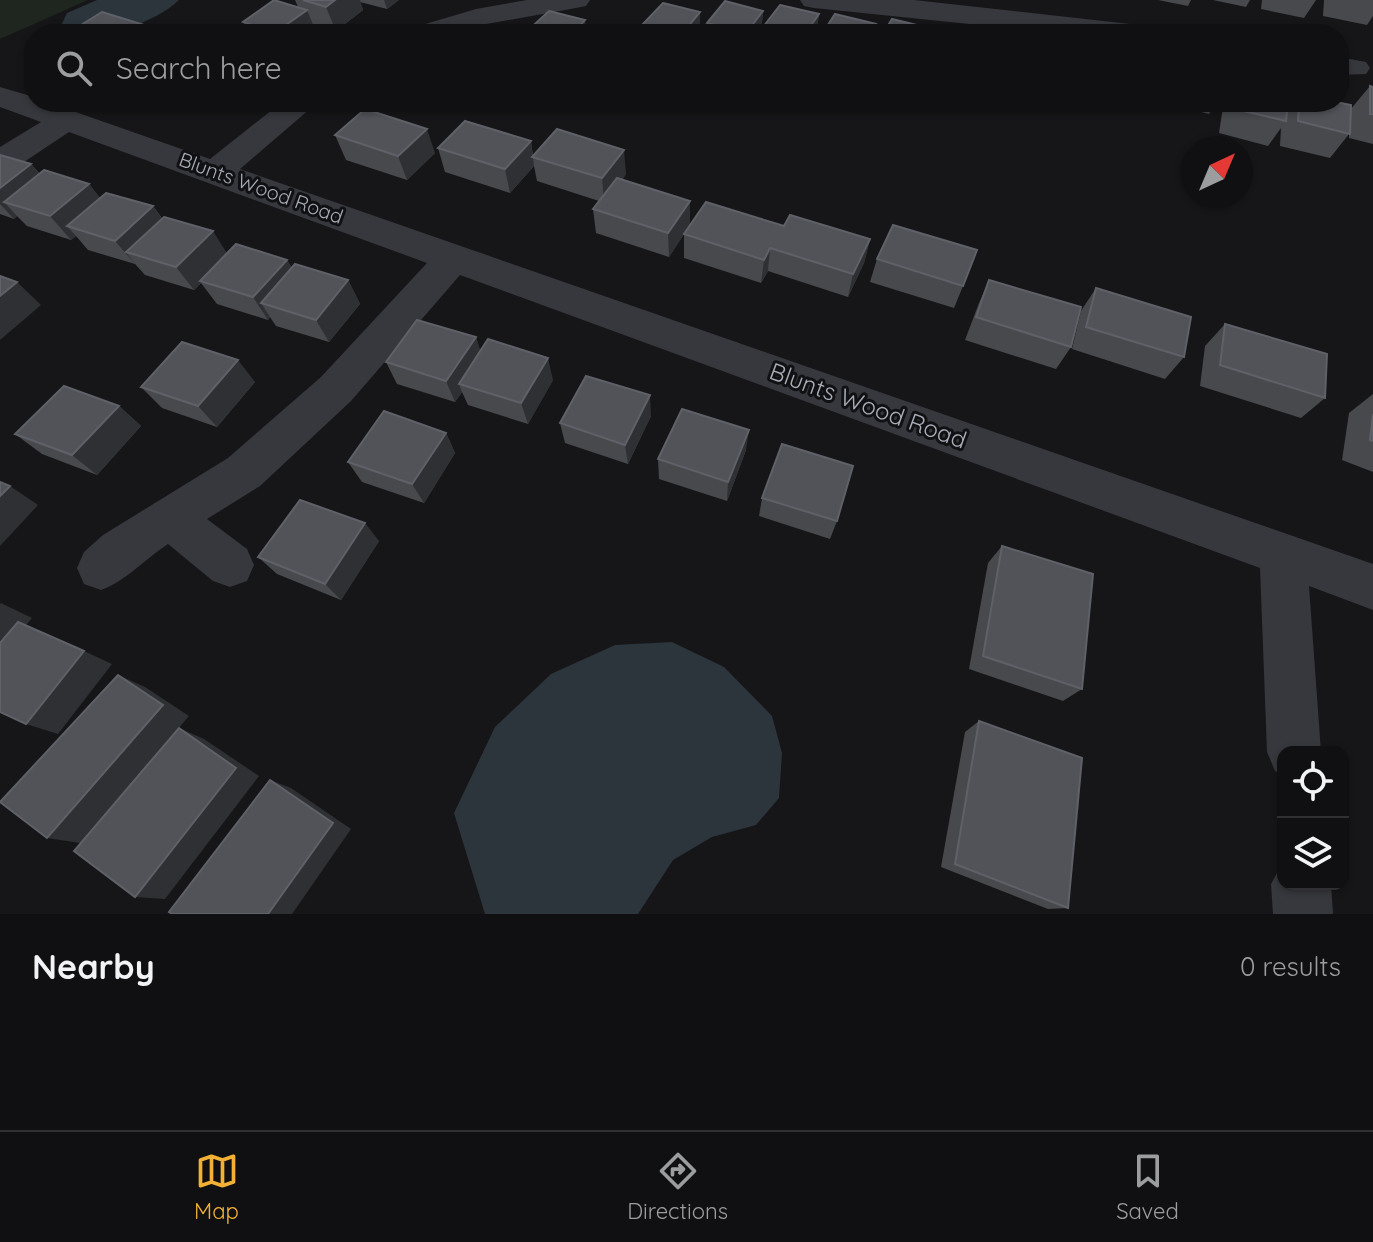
<!DOCTYPE html>
<style>
:root{--surface:#101012;--page:#19191b;--text:#f1f3f6;--muted:#9c9d9f;--line:#303032;--accent:#f2b134}
body{margin:0;font-family:Quicksand,sans-serif;background:var(--page);color:var(--text)}
.controls{position:absolute;right:24px;bottom:24px;display:grid;overflow:hidden;border-radius:16px;box-shadow:0 2px 6px #0004}
.controls button{width:72px;height:72px;display:grid;place-items:center;padding:0;border:0;border-bottom:2px solid var(--line);background:var(--surface);color:var(--text);font:40px sans-serif}
.compass{position:absolute;left:1181px;top:136px;width:72px;height:72px;border-radius:50%;background:var(--surface);box-shadow:0 2px 6px #0004;rotate:44deg}
.list{margin:0;padding:0;list-style:none}
h2{display:flex;justify-content:space-between;align-items:center;height:104px;margin:0;padding:0 32px;font-size:34px}
h2 small{font-size:26px;font-weight:400;color:var(--muted)}
.icon{flex:none;width:44px;height:44px;fill:none;stroke:currentColor;stroke-width:2;stroke-linecap:round;stroke-linejoin:round}
.map{position:relative;flex:none;width:1373px;height:914px;overflow:hidden}
.search{position:absolute;background:var(--surface);box-shadow:0 2px 6px #0004;left:24px;right:24px;top:24px;height:88px;display:flex;align-items:center;gap:20px;box-sizing:border-box;padding:0 28px;border-radius:32px;color:var(--muted);font-size:30px}
.sheet{height:216px;background:var(--surface)}
nav{display:flex;justify-content:space-around;align-items:center;box-sizing:border-box;height:112px;border-top:2px solid var(--line);background:var(--surface);font-size:22px;color:var(--muted)}
nav a{display:grid;justify-items:center;gap:4px}
nav .on{color:var(--accent)}
.map>svg:first-child{display:block}
.green{fill:#1e261f}
.water{fill:#2c353c}
.lines{fill:none;stroke-linecap:round;stroke-linejoin:round}
.street{fill:#37383d;fill-rule:evenodd}
.wall{fill:#47494d}
.shaded-wall{fill:#2f3033}
.building{fill:#525359;stroke:#5f6168;stroke-width:2}
.labels{text-anchor:middle;stroke-width:6;stroke-linejoin:round;paint-order:stroke}
.far-street-label{font-size:20px;fill:#a8adb8;stroke:#111113}
.street-label{font-size:24px;fill:#a8adb8;stroke:#111113}
</style>
<div class="map">
<svg width="1373" height="914" viewBox="0 0 1373 914">
<rect width="100%" height="100%" fill="#161618"/>
<!-- green -->
<path class="green" d="M0 0H88L0 39Z"/>
<!-- water -->
<g class="water">
<path d="M97 0H179C155 24 92 44 60 28L67 13Z"/>
<path d="M672 642 724 667 772 716 782 753 779 798 756 825 712 837 673 860 638 914H485L454 813 495 727 551 674 615 645Z"/>
</g>
<g class="lines">
<!-- street -->
<g class="street">
<path d="M527 0H590L586 6 576 8 481 25 451 34H408L412 28 476 9Z"/>
<path d="M800 0H914L1139 25 1149 28 1153 34H1066L814 8 804 6Z"/>
<path d="M1339 57 1366 62 1370 68 1366 74 1339 75Z"/>
<path d="M0 87 34 97V102H47L210 159 282 102H318L240 169 1373 564V610L1309 586 1321 752H1283V775L1275 771 1267 752 1260 568 460 275 351 401 260 486 207 519 247 549 254 565 247 581 230 587 213 581 168 544C145 559 126 581 101 590L84 584 77 568 84 552 103 535 228 458 321 377 427 263 69 132 12 170 0 173V147L41 122 0 107Z"/>
<path d="M1283 862V884H1331L1333 914H1273L1271 884Z"/>
</g>
</g>
<!-- wall -->
<g class="wall">
<path d="M295 0H399L387 9 360 2 363 10 336 31 313 24 317 34H249L243 22 298 7Z"/>
<path d="M1158 0H1191L1188 6Z"/>
<path d="M1213 0H1250L1246 7Z"/>
<path d="M1262 0H1316L1304 18 1261 9Z"/>
<path d="M1324 0H1373V16L1367 25 1323 16Z"/>
<path d="M763 11 761 34H706L707 23Z"/>
<path d="M819 14 816 34H763V27Z"/>
<path d="M642 25 700 34H643Z"/>
<path d="M1370 86 1373 87V144L1349 138V134L1330 158 1280 146 1281 128 1268 146 1219 133 1223 107 1226 102H1288L1287 112 1294 102H1336L1350 110Z"/>
<path d="M414 102H432L428 106Z"/>
<path d="M1121 102H1153L1149 109Z"/>
<path d="M1163 102H1217L1209 114Z"/>
<path d="M335 135 435 153 407 180 346 160Z"/>
<path d="M531 141 533 156 626 174 622 180 690 201V225L669 257 596 233 593 209 599 201 537 181 534 166 510 193 445 172 438 148Z"/>
<path d="M0 155 31 164 40 174 89 184 100 198 153 206 162 218 227 253 287 260 292 268 348 280 360 304 329 342 276 326 270 317 268 320 217 304 201 283 194 290 145 275 135 264 88 250 76 236 71 240 27 226 17 216 14 219 0 214Z"/>
<path d="M784 226 870 239 864 263 848 297 768 271 761 283 684 258V234Z"/>
<path d="M877 259 963 286 954 308 870 282Z"/>
<path d="M989 280 1071 347 1056 369 965 340 979 303Z"/>
<path d="M1096 288 1184 357 1165 379 1072 349 1081 311Z"/>
<path d="M1225 324 1325 398 1301 418 1200 386 1205 346Z"/>
<path d="M476 337 480 351 553 380 528 424 468 405 462 392 455 402 397 384 386 362Z"/>
<path d="M255 382 217 427 162 408 141 387Z"/>
<path d="M1373 394V472L1342 460 1349 413Z"/>
<path d="M119 406 141 426 97 475 42 454 15 434Z"/>
<path d="M651 416 628 464 565 443 560 423Z"/>
<path d="M446 433 455 453 424 503 362 482 348 462Z"/>
<path d="M746 450 727 501 659 479 658 459Z"/>
<path d="M762 498 837 521 830 539 759 516Z"/>
<path d="M379 541 341 600 277 574 258 557Z"/>
<path d="M1002 546 1082 689 1063 701 969 669 988 563Z"/>
<path d="M979 721 1068 908 1048 909 941 867 965 732Z"/>
</g>
<!-- shaded-wall -->
<g class="shaded-wall">
<path d="M335 0H360L363 10 336 31 326 7Z"/>
<path d="M384 0H399L387 9Z"/>
<path d="M307 10 317 34H277L276 32Z"/>
<path d="M763 11 761 34H746V33Z"/>
<path d="M700 12V34H682Z"/>
<path d="M819 14 816 34H805Z"/>
<path d="M585 20 587 34H572Z"/>
<path d="M151 27 155 34H141Z"/>
<path d="M427 129 435 153 407 180 398 156Z"/>
<path d="M531 141 534 166 510 193 505 169Z"/>
<path d="M624 150 626 174 604 203 602 178Z"/>
<path d="M31 164 51 188 4 202 17 216 14 219 0 204V188Z"/>
<path d="M89 184 108 208 67 226 76 236 71 240 50 216Z"/>
<path d="M690 201V225L669 257 668 233Z"/>
<path d="M153 206 170 230 126 252 135 264 115 241Z"/>
<path d="M213 231 228 255 194 290 176 267Z"/>
<path d="M870 239 864 263 848 297 853 274Z"/>
<path d="M770 248 768 271 761 283 764 260Z"/>
<path d="M287 260 301 283 261 303 270 317 268 320 253 297Z"/>
<path d="M348 280 360 304 329 342 316 320Z"/>
<path d="M17 282 41 305 0 340V296Z"/>
<path d="M476 337 483 359 459 384 462 392 455 402 446 381Z"/>
<path d="M548 358 553 380 528 424 521 403Z"/>
<path d="M238 360 255 382 217 427 198 406Z"/>
<path d="M650 395 651 416 628 464 625 445Z"/>
<path d="M119 406 141 426 97 475 72 455Z"/>
<path d="M749 430 746 450 727 501 728 482Z"/>
<path d="M446 433 455 453 424 503 412 484Z"/>
<path d="M10 486 38 505 0 546V496Z"/>
<path d="M365 523 379 541 341 600 325 584Z"/>
<path d="M1 603 32 618 0 656V604Z"/>
<path d="M84 651 112 664 58 734 26 724Z"/>
<path d="M118 675 145 687 189 716 80 843 47 838Z"/>
<path d="M179 728 204 739 259 776 165 899 135 897Z"/>
<path d="M270 780 291 788 351 829 292 914H268Z"/>
</g>
<!-- building -->
<g class="building">
<path d="M274 0 307 10 276 32 243 22Z"/>
<path d="M303 0H335L326 7Z"/>
<path d="M725 1 763 11 746 33 707 23Z"/>
<path d="M663 3 700 12 682 34H677L642 25Z"/>
<path d="M780 5 819 14 805 34H791L763 27Z"/>
<path d="M549 11 585 20 572 34 525 33Z"/>
<path d="M102 12 151 27 141 34H72L68 33Z"/>
<path d="M835 14 876 24 870 34H822Z"/>
<path d="M892 19 933 29 930 34H883Z"/>
<path d="M476 28 499 34H469Z"/>
<path d="M1370 86 1373 87V114H1370Z"/>
<path d="M1236 102H1288L1286 121 1235 109Z"/>
<path d="M1299 102H1336L1351 105 1350 134 1298 121Z"/>
<path d="M365 109 427 129 398 156 335 135Z"/>
<path d="M465 121 531 141 505 169 438 148Z"/>
<path d="M557 129 624 150 602 178 532 157Z"/>
<path d="M0 155 31 164 0 188Z"/>
<path d="M44 170 89 184 50 216 4 202Z"/>
<path d="M617 178 690 201 668 233 593 209Z"/>
<path d="M106 193 153 206 115 241 67 226Z"/>
<path d="M706 202 784 226 790 215 870 239 853 274 770 248 764 260 684 234Z"/>
<path d="M164 217 213 231 176 267 126 252Z"/>
<path d="M893 225 977 250 963 286 877 259Z"/>
<path d="M236 244 287 260 253 297 200 281Z"/>
<path d="M295 264 348 280 316 320 261 303Z"/>
<path d="M0 276 17 282 0 296Z"/>
<path d="M989 280 1081 307 1071 347 976 317Z"/>
<path d="M1096 288 1191 317 1184 357 1086 327Z"/>
<path d="M417 320 476 337 446 381 386 362Z"/>
<path d="M1225 324 1327 354 1325 398 1220 365Z"/>
<path d="M488 339 548 358 521 403 459 384Z"/>
<path d="M182 342 238 360 198 406 141 387Z"/>
<path d="M586 376 650 395 625 445 560 423Z"/>
<path d="M64 386 119 406 72 455 15 434Z"/>
<path d="M682 409 749 430 728 482 658 459Z"/>
<path d="M384 411 446 433 412 484 348 462Z"/>
<path d="M1373 414V441L1370 440Z"/>
<path d="M782 444 853 466 837 521 762 498Z"/>
<path d="M0 482 10 486 0 496Z"/>
<path d="M300 500 365 523 325 584 258 557Z"/>
<path d="M1002 546 1093 574 1082 689 983 656Z"/>
<path d="M18 622 84 651 26 724 0 712V643Z"/>
<path d="M118 675 163 705 47 838 0 802Z"/>
<path d="M979 721 1082 758 1068 908 955 864Z"/>
<path d="M179 728 236 768 135 897 74 851Z"/>
<path d="M270 780 333 823 268 914H172L169 912Z"/>
</g>
<g class="labels">
<!-- far-street labels -->
<g class="far-street-label">
<text transform="translate(261 188) rotate(20)" y="7">Blunts Wood Road</text>
</g>
<!-- street labels -->
<g class="street-label">
<text transform="translate(868 406) rotate(20)" y="8">Blunts Wood Road</text>
</g>
</g>
</svg>
<div class="controls">
<button><svg class="icon" aria-label="locate" viewBox="0 0 24 24"><circle cx="12" cy="12" r="6"/><path d="M12 2v4M12 18v4M2 12h4M18 12h4"/></svg></button>
<button><svg class="icon" aria-label="layers" viewBox="0 0 24 24"><path d="M12 4l9 5-9 5-9-5zM3 14l9 5 9-5"/></svg></button>
</div>
<svg class="compass" viewBox="-18 -18 36 36"><path d="M0-13l5 13h-10z" fill="#e53935"/><path d="M0 13l5-13h-10z" fill="#9c9d9f"/></svg>
<div class="search"><svg class="icon" aria-label="search" viewBox="0 0 24 24"><circle cx="10" cy="10" r="6"/><path d="M15 15l6 6"/></svg>Search here</div>
</div>
<section class="sheet">
<h2>Nearby<small>0 results</small></h2>
<ul class="list">
</ul>
</section>
<nav>
<a class="on"><svg class="icon" aria-label="map" viewBox="0 0 24 24"><path d="M3 6l6-2 6 2 6-2v14l-6 2-6-2-6 2zM9 4v14M15 6v14"/></svg>Map</a>
<a><svg class="icon" aria-label="directions" viewBox="0 0 24 24"><path d="M12 3l9 9-9 9-9-9zM9 14v-3h6M13 9l2 2-2 2"/></svg>Directions</a>
<a><svg class="icon" aria-label="saved" viewBox="0 0 24 24"><path d="M7 4h10v16l-5-4-5 4z"/></svg>Saved</a>
</nav>
